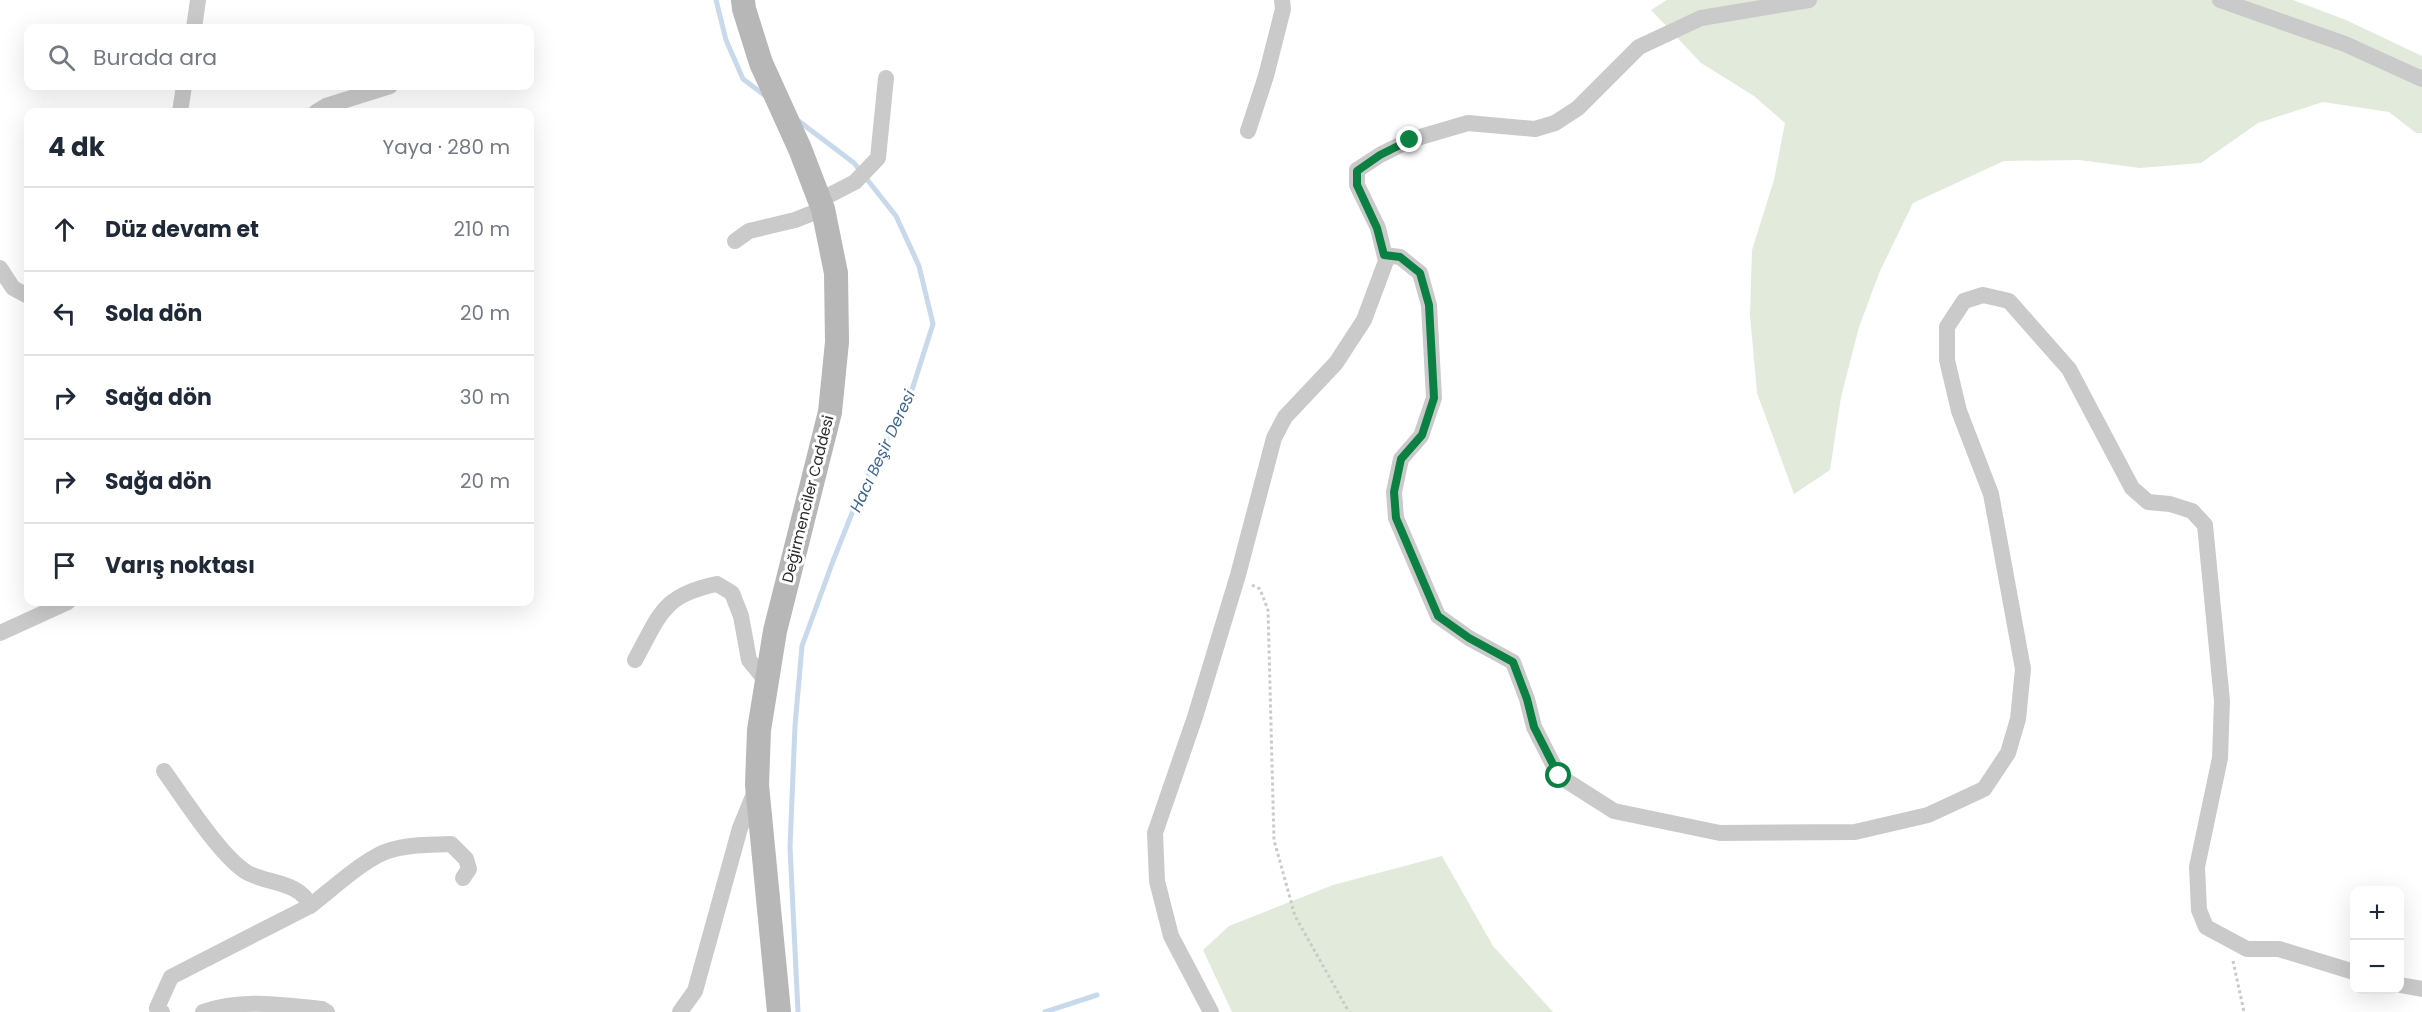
<!DOCTYPE html>
<html lang="tr">
<meta charset="utf-8">
<style>
:root{--surface:#fff;--page:#f6f6f7;--text:#1f2937;--muted:#747a83;--line:#e0e1e3}
body{margin:0;font-family:Poppins,sans-serif;background:var(--page);color:var(--text)}
.controls{position:absolute;right:18px;bottom:18px;display:grid;overflow:hidden;border-radius:12px;box-shadow:0 6px 24px #0002}
.controls button{width:54px;height:54px;display:grid;place-items:center;padding:0;border:0;border-bottom:2px solid var(--line);background:var(--surface);color:var(--text);font:30px sans-serif}
.stop{position:absolute;width:18px;height:18px;margin:-14px;border:4px solid #0b8043;border-radius:50%;background:#fff}
.stop.end{background:#0b8043;border-color:#fff;box-shadow:0 2px 6px #0008}
.list{margin:0;padding:0;list-style:none}
h2{display:flex;justify-content:space-between;align-items:center;height:78px;margin:0;padding:0 24px;font-size:26px}
h2 small{font-size:20px;font-weight:400;color:var(--muted)}
.list li{display:grid;grid-template-columns:39px 1fr auto;gap:18px;align-items:center;box-sizing:border-box;height:84px;padding:0 24px;border-top:2px solid var(--line)}
.list b{display:block;font-size:22px;white-space:nowrap}
.list em{font-size:20px;font-style:normal;color:var(--muted)}
.icon{flex:none;width:33px;height:33px;fill:none;stroke:currentColor;stroke-width:2;stroke-linecap:round;stroke-linejoin:round}
.map{position:relative;flex:none;width:2422px;height:1012px;overflow:hidden}
.search{position:absolute;background:var(--surface);box-shadow:0 6px 24px #0002;left:24px;top:24px;width:510px;height:66px;display:flex;align-items:center;gap:15px;box-sizing:border-box;padding:0 21px;border-radius:12px;color:var(--muted);font-size:22px}
.panel{position:absolute;background:var(--surface);box-shadow:0 6px 24px #0002;left:24px;top:108px;width:510px;height:498px;border-radius:12px}
.map>svg:first-child{display:block}
.green{fill:#e2ebdb}
.lines{fill:none;stroke-linecap:round;stroke-linejoin:round}
.stream{stroke:#c7d9eb;stroke-width:5}
.path{stroke:#cacaca;stroke-width:3;stroke-dasharray:3 3;stroke-linecap:butt}
.street{stroke:#cacaca;stroke-width:16}
.secondary{stroke:#b7b7b7;stroke-width:24}
.route{stroke:#0b8043;stroke-width:8}
.labels{text-anchor:middle;stroke-width:6;stroke-linejoin:round;paint-order:stroke}
.street-label{font-size:15px;fill:#2d2d2d;stroke:#fff}
.water-label{font-size:16px;font-style:italic;fill:#3c658f;stroke:#fff}
</style>
<div class="map">
<svg width="2422" height="1012" viewBox="0 0 2422 1012">
<rect width="100%" height="100%" fill="#fff"/>
<!-- green -->
<g class="green">
<path d="M1667 0H2293L2346 20 2422 56V133H2416L2389 112 2323 102 2258 123 2201 163 2140 168 2079 160 2004 161 1913 203 1880 271 1859 327 1841 397 1830 470 1794 494 1757 393 1750 315 1752 250 1774 180 1785 123 1754 96 1701 63 1651 10Z"/>
<path d="M1442 856 1493 946 1553 1012H1232L1203 950 1229 926 1333 885Z"/>
</g>
<g class="lines">
<!-- stream -->
<g class="stream">
<path d="M716 0 726 40 743 79 767 97"/>
<path d="M796 119 854 163 896 216 919 266 933 324 911 393 864 483 833 561 802 646 795 726 790 847 798 1012"/>
<path d="M1045 1012 1097 995"/>
</g>
<!-- path -->
<g class="path">
<path d="M1252 585 1260 589 1268 610 1274 840 1295 916 1349 1012"/>
<path d="M2233 961 2244 1012"/>
</g>
<!-- street -->
<g class="street">
<path d="M2220 0 2345 44 2422 79"/>
<path d="M194 28 198 0"/>
<path d="M180 112 184 86"/>
<path d="M316 112 326 106 390 86"/>
<path d="M1248 131 1266 76 1283 9 1282 0"/>
<path d="M820 200 855 182 878 158 886 78"/>
<path d="M735 241 749 231 795 220 823 209"/>
<path d="M1385 255 1400 257 1420 273 1429 305 1434 398 1421 436 1401 459 1394 492 1396 518 1438 616 1469 638 1513 662 1527 699 1534 727 1559 776 1614 811 1720 833 1855 832 1928 815 1984 789 2008 753 2018 719 2023 669 1991 494 1959 411 1947 360V327L1964 301 1983 295 2009 301 2069 369 2132 488 2148 502 2170 504 2192 511 2205 525 2222 701 2220 758 2197 867 2199 910 2206 927 2247 949H2279L2354 972"/>
<path d="M0 268 13 288 28 296"/>
<path d="M0 633 68 602"/>
<path d="M635 660C660 615 662 595 717 584L732 593 741 616 749 660 766 681"/>
<path d="M310 906C330 891 367 856 391 850 410 844 431 845 451 844L466 859 469 869 463 878"/>
<path d="M2400 985 2422 989"/>
<path d="M162 1012 157 1008 171 977 310 906C301 882 269 884 248 873 222 859 183 797 164 771"/>
<path d="M203 1012C243 998 281 1005 322 1009L327 1012"/>
<path d="M680 1012 695 991 740 828 756 789"/>
<path d="M1211 1012 1171 936 1157 881 1155 833 1195 717 1238 575 1274 438 1285 417 1336 363 1364 320 1386 261 1378 228 1357 185V170L1380 155 1410 140 1468 123 1535 129 1555 123 1578 108 1639 47 1701 18 1809 0"/>
</g>
<!-- secondary -->
<path class="secondary" d="M743 0 744 9 761 63 800 149 823 209 836 273 837 342 830 412 775 631 759 730 757 785 779 1012"/>
</g>
<g class="lines">
<!-- route -->
<path class="route" d="M1410 140 1380 155 1357 171V185L1377 228 1384 255 1400 257 1420 273 1429 305 1434 398 1422 435 1401 459 1394 492 1396 518 1438 616 1469 638 1513 662 1527 699 1534 727 1559 776"/>
</g>
<g class="labels">
<!-- street labels -->
<g class="street-label">
<text transform="translate(808 499) rotate(-76)" y="5">Değirmenciler Caddesi</text>
</g>
<!-- water labels -->
<g class="water-label">
<text transform="translate(882 451) rotate(-65)" y="6">Hacı Beşir Deresi</text>
</g>
</g>
</svg>
<div class="controls">
<button>+</button>
<button>−</button>
</div>
<div class="stop" style="left:1559px;top:776px"></div>
<div class="stop end" style="left:1410px;top:140px"></div>
<div class="search"><svg class="icon" aria-label="search" viewBox="0 0 24 24"><circle cx="10" cy="10" r="6"/><path d="M15 15l6 6"/></svg>Burada ara</div>
<section class="panel">
<h2>4 dk<small>Yaya · 280 m</small></h2>
<ul class="list">
<li><svg class="icon" aria-label="ahead" viewBox="0 0 24 24"><path d="M12 20V5M6 11l6-6 6 6"/></svg><div><b>Düz devam et</b></div><em>210 m</em></li>
<li><svg class="icon" aria-label="left" viewBox="0 0 24 24"><path d="M17 20v-9H6M10 6l-5 5 5 5"/></svg><div><b>Sola dön</b></div><em>20 m</em></li>
<li><svg class="icon" aria-label="right" viewBox="0 0 24 24"><path d="M7 20v-9h11M14 6l5 5-5 5"/></svg><div><b>Sağa dön</b></div><em>30 m</em></li>
<li><svg class="icon" aria-label="right" viewBox="0 0 24 24"><path d="M7 20v-9h11M14 6l5 5-5 5"/></svg><div><b>Sağa dön</b></div><em>20 m</em></li>
<li><svg class="icon" aria-label="arrive" viewBox="0 0 24 24"><path d="M6 21V4h12l-3 4 3 4H6"/></svg><div><b>Varış noktası</b></div></li>
</ul>
</section>
</div>
